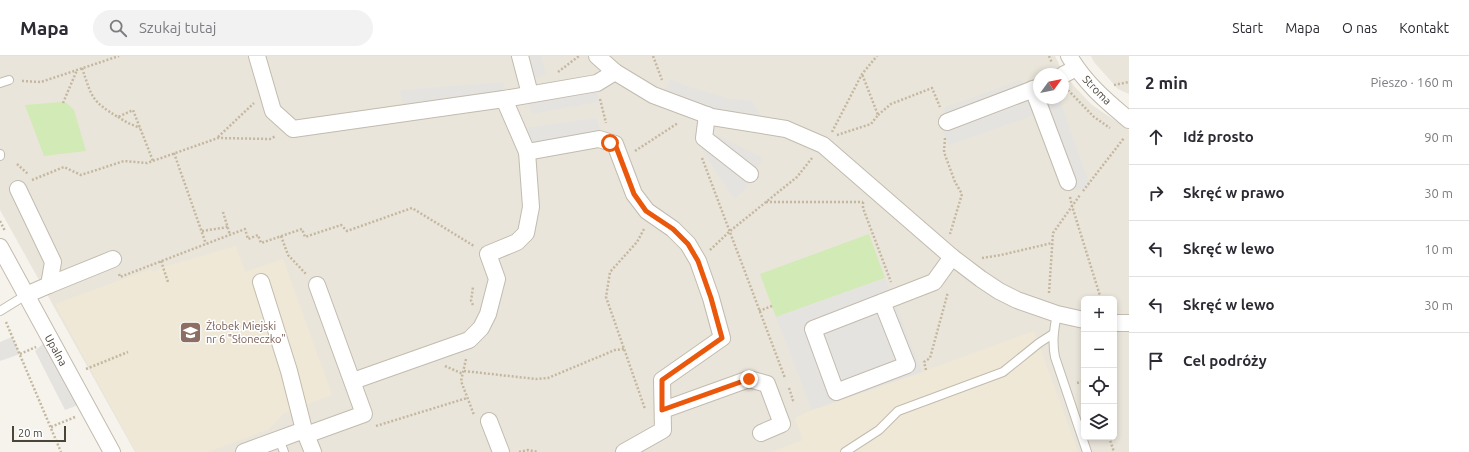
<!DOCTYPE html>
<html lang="pl">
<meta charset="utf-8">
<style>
:root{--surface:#fff;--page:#f2f2f3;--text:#2b2b33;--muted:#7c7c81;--line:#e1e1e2}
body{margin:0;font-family:Ubuntu,sans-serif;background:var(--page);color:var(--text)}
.controls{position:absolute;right:12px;bottom:12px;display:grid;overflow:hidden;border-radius:6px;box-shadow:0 2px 6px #0003}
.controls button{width:36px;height:36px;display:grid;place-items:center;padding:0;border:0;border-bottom:1px solid var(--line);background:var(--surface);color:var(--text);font:20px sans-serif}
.compass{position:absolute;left:1033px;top:12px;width:36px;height:36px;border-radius:50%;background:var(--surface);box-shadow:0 2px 6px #0003;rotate:57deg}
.scale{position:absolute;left:12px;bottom:10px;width:54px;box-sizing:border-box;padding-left:4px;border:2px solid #4b4439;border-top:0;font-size:11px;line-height:14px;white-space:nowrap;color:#4b4439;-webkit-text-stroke:3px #fff;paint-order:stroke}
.stop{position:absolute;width:12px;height:12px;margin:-9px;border:3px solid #ea580c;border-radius:50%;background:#fff}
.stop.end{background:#ea580c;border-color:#fff;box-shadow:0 1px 4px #0008}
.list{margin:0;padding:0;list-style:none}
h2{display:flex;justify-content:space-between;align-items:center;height:52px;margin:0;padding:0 16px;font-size:17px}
h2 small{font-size:13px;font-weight:400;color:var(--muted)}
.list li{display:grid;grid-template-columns:26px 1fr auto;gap:12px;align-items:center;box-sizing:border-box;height:56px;padding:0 16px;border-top:1px solid var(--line)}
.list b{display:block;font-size:15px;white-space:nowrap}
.list em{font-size:13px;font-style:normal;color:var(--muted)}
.icon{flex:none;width:22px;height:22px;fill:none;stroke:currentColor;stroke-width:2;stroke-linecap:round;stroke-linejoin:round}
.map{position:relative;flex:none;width:1129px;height:396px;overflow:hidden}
header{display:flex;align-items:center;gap:24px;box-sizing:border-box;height:56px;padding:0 20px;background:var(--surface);border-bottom:1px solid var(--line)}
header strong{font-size:19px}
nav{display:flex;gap:22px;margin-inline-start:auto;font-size:14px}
.search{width:280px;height:36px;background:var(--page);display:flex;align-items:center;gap:10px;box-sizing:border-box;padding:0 14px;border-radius:22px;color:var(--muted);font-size:15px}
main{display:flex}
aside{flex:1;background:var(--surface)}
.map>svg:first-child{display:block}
.residential{fill:#eae5da;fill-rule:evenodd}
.education{fill:#efe8d6}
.green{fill:#d2eab5}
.parking{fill:#e5e3e0}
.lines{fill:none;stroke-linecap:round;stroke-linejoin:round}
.lane-casing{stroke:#c2bbae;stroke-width:10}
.street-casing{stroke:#c2bbae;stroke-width:18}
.path{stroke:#c4b79f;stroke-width:2.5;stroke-dasharray:2 2;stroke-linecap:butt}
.lane{stroke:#fff;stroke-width:8}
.street{stroke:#fff;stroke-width:16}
.route{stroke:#ea580c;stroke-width:5}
.labels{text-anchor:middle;stroke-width:3;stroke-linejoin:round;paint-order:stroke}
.street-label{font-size:11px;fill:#4b4439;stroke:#fff}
.education-label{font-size:11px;fill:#785e54;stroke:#fff;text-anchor:start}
</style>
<header>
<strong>Mapa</strong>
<div class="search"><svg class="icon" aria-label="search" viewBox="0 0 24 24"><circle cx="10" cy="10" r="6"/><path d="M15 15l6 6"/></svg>Szukaj tutaj</div>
<nav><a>Start</a><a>Mapa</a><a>O nas</a><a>Kontakt</a></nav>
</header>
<main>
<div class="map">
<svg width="1129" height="396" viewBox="0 0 1129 396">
<rect width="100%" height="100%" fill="#f6f3ec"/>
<!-- residential -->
<g class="residential">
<path d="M0 0H1055L1060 10 1074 30 1092 49 1129 74V396H135L0 154ZM1039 18H1063V42H1039ZM1084 243H1114V381H1084Z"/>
<path d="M1091 0H1129V38L1118 33 1094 6Z"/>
</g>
<!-- education -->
<g class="education">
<path d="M236 190 245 216 283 203 332 339 284 357 269 373 208 396H136L55 248 151 213 152 216 163 211Z"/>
<path d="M1034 275 1078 396H771L803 384 795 362 812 354 922 316Z"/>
</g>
<!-- green -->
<g class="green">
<path d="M60 46 67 47 74 54 86 95 44 100 25 49Z"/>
<path d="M869 178 885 222 776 261 760 218Z"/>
</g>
<!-- parking -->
<g class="parking">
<path d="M527 0H541L546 19 533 23Z"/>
<path d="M670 23 689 31 731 43 751 44 762 61 716 54 665 36Z"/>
<path d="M1020 24 1032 32 948 63 944 52Z"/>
<path d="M504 26 506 39 403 49 400 34Z"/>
<path d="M597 34 599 46 532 58 528 46Z"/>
<path d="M1046 42H1059L1091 132 1076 134Z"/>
<path d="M1029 45 1035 59 949 89 942 76Z"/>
<path d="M597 62 600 75 523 88 516 73Z"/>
<path d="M717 79 763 102 746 133 734 143 701 92Z"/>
<path d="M885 222 922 316 812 354 776 261Z"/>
<path d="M12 281 20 298 0 305V286Z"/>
<path d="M44 287 78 349 65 354 35 295Z"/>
</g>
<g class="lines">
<defs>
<g id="lane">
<path d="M0 27 9 24"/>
<path d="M0 98V100"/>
<path d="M0 255 26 239"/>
<path d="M1057 258C1054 273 1052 286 1055 301L1087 396"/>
<path d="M279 383 284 396"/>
<path d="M845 396 879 374 898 355 1003 316 1039 287 1053 278"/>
</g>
<g id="street">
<path d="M257 0 273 55 293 73 504 43 597 27 615 16"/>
<path d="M520 0 530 38"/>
<path d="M597 0 615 16 653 39 712 61 786 73 823 89 952 201 981 223 999 235 1017 244 1057 258 1084 264"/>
<path d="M1069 0C1085 27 1105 44 1129 64"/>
<path d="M1063 19 1076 12"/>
<path d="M1033 33 1068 126"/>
<path d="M504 43 527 96 599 83 615 88 634 138 647 155 673 173 688 188 698 205 711 242 722 282 662 324 663 374 624 396"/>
<path d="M707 59 704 82 750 118"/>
<path d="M947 66 1039 31"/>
<path d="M18 133 53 206 49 229 26 239"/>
<path d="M0 191 112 396"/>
<path d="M261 226 289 315 304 374 313 396"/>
<path d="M49 229 113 203"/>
<path d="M882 246 907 309 836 336 813 273 934 226 952 201"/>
<path d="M1114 267H1129"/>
<path d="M353 325 469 284 481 272 488 258 497 223 488 198 517 186 526 177 531 151 527 96"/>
<path d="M663 354 749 323 767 328 782 368 761 377"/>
<path d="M489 365 501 396"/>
<path d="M306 379 364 358 317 229"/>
<path d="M244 396 304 374"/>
</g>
</defs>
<!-- lane casing -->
<use href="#lane" class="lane-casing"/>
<!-- street casing -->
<use href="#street" class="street-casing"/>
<!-- path -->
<g class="path">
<path d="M653 0 662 24"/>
<path d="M1049 0 1052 7"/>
<path d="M82 12C92 41 91 45 118 61L133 54 153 105"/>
<path d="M558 16 579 0"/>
<path d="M22 25 41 26 119 0"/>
<path d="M1114 29 1129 26"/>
<path d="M1068 34 1094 61 1110 72"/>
<path d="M600 43 606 67"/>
<path d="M63 47 77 14"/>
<path d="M878 59 891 48 932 32 940 51"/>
<path d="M118 61 128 67 140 72"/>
<path d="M832 76 862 18 877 0"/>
<path d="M837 79 871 68 878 59 862 18"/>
<path d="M218 81 254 47"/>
<path d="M945 82 944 96 955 126 962 138 950 178"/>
<path d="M635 95 678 67"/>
<path d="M174 97 206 188"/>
<path d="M702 102 785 322"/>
<path d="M17 108 28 118"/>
<path d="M32 124 64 111 81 119 124 105 147 107 218 82 270 83 276 80"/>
<path d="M1083 135 1124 82"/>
<path d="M1070 141 1072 150 1101 243"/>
<path d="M766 146H863"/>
<path d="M863 146V152L891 226"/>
<path d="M223 156 230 179"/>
<path d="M0 165 5 175"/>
<path d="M644 173 637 186 610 216 606 241 645 353"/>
<path d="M202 175 228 171"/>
<path d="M281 180 288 199 306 218"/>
<path d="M710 194 730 175 797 121 812 102"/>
<path d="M982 202 1001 199 1052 187"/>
<path d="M161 205 168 226"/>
<path d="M119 218 120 221 245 173 248 183 258 179 261 187 302 173 305 181 341 169 347 175 412 152 474 190"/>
<path d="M1049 237 1053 177 1080 139"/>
<path d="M473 249 471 245 473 231"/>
<path d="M759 255 772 250"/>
<path d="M6 266 61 396"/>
<path d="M20 298 36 291"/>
<path d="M466 303 461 325 474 359"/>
<path d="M445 310 463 318"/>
<path d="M86 313 128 296"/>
<path d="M926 314 924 306 930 302 948 236"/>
<path d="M464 315 536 323 548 322 615 294 624 293"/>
<path d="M1077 327 1084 325"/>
<path d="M789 332 793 344 791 345"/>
<path d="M376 370 467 342"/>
<path d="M51 371 75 361"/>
<path d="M1109 381 1114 396"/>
<path d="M519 396 528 394 538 396"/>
</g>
<!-- lane -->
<use href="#lane" class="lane"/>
<!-- street -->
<use href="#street" class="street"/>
</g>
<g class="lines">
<!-- route -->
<path class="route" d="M610 87 615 88 634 138 646 155 673 173 688 188 698 205 711 242 722 282 662 324V354L749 323"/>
</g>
<!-- icons -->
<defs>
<symbol id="school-square" viewBox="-11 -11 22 22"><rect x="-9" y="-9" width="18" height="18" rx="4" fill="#8d6e63" stroke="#fff"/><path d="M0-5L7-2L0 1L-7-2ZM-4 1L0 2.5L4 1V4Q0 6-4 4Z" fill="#fff"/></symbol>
</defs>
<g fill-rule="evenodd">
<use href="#school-square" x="178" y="264" width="25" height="25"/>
</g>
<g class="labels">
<!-- street labels -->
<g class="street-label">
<text transform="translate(1097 34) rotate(46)" y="4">Stroma</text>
<text transform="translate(56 294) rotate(61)" y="4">Upalna</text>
</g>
<!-- education labels -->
<g class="education-label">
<text x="206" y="274">Żłobek Miejski<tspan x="206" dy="13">nr 6 "Słoneczko"</tspan></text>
</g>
</g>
</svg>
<div class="controls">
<button>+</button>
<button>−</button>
<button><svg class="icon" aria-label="locate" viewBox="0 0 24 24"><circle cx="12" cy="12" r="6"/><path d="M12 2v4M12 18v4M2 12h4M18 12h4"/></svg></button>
<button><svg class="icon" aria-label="layers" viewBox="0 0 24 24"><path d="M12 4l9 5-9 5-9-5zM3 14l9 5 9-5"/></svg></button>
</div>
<svg class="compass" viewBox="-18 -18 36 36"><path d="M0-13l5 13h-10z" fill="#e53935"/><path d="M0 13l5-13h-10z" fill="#7c7c81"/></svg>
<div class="scale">20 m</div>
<div class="stop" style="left:610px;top:87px"></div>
<div class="stop end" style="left:749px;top:323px"></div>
</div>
<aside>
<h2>2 min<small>Pieszo · 160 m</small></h2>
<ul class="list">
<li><svg class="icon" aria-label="ahead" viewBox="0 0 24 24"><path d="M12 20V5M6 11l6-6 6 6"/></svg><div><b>Idź prosto</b></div><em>90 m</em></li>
<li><svg class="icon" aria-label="right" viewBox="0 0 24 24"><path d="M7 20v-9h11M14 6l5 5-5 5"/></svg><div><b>Skręć w prawo</b></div><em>30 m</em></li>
<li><svg class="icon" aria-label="left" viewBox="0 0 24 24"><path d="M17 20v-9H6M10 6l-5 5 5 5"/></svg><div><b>Skręć w lewo</b></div><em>10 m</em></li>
<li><svg class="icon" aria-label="left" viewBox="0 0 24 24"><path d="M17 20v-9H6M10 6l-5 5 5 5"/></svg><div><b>Skręć w lewo</b></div><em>30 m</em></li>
<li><svg class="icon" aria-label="arrive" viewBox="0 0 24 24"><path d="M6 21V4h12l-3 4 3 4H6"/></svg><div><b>Cel podróży</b></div></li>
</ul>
</aside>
</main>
